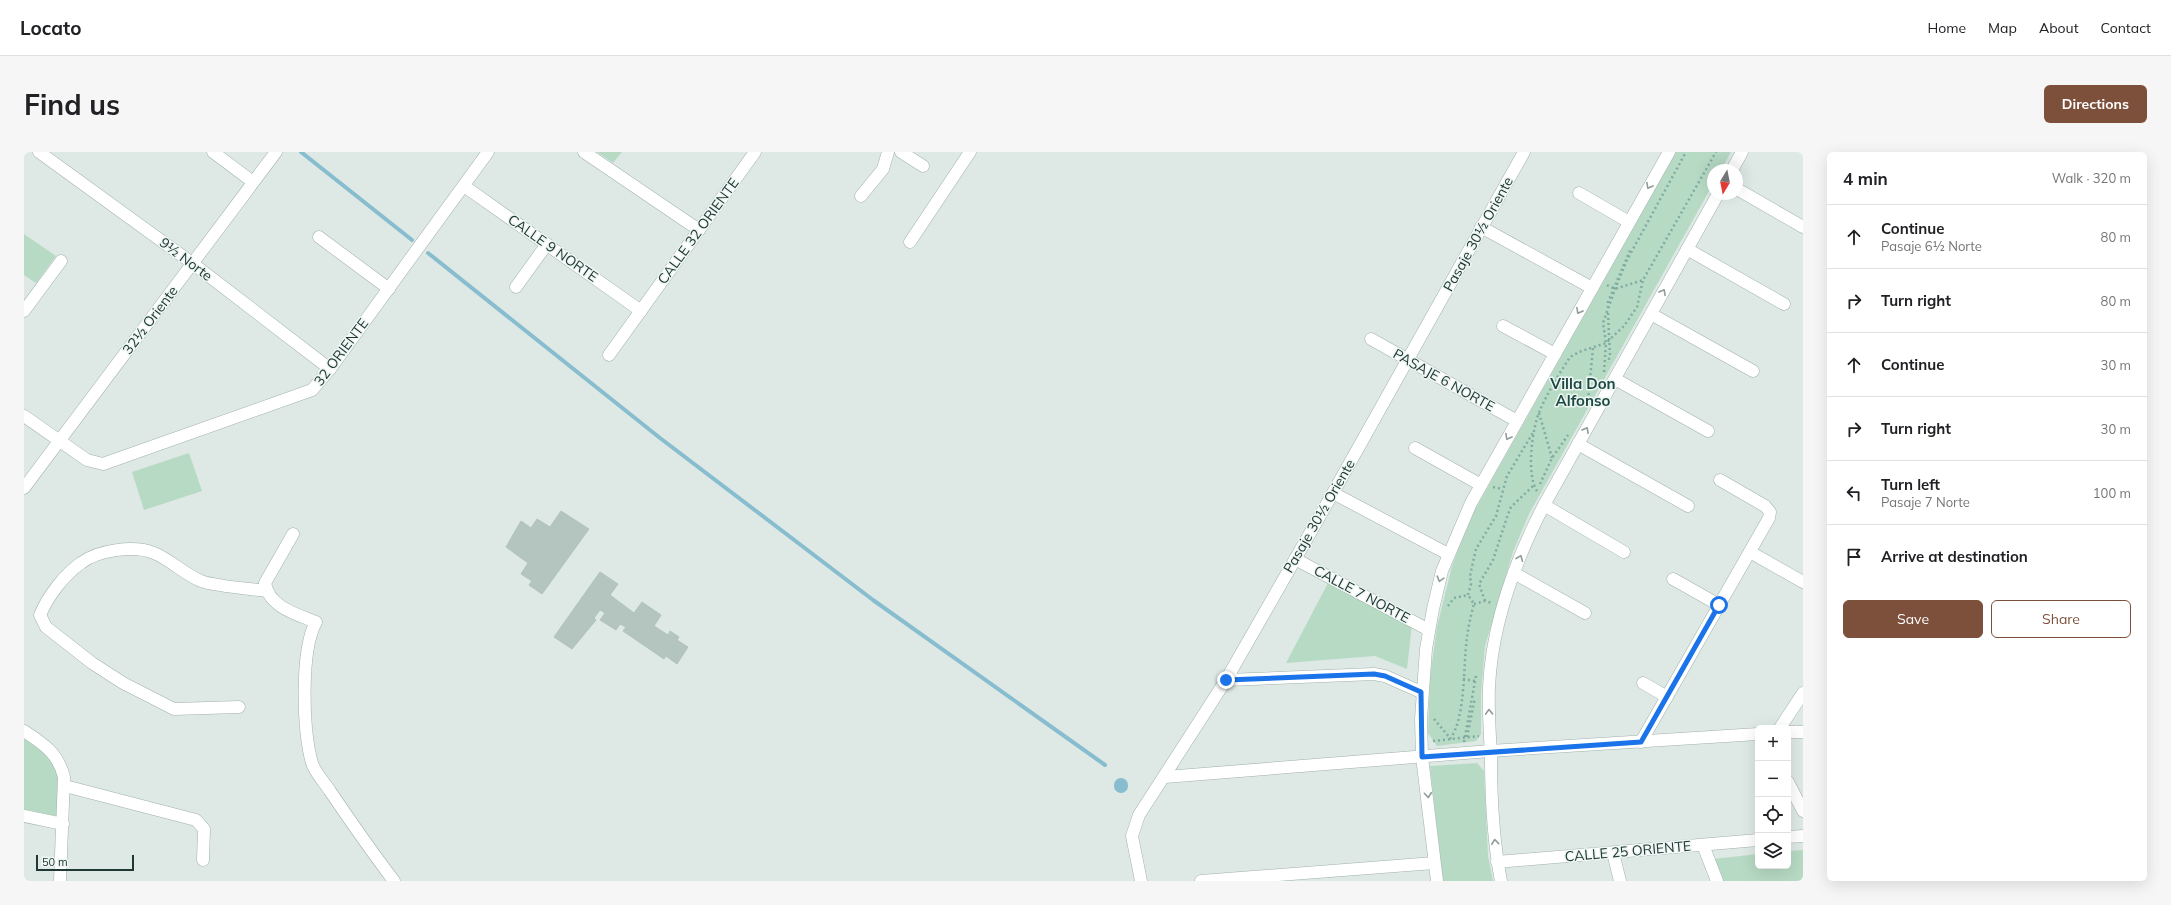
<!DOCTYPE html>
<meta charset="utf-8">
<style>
:root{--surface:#fff;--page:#f6f6f6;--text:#202124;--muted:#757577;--line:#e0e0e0;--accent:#7d503b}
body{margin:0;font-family:Mulish,sans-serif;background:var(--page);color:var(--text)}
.controls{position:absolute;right:12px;bottom:12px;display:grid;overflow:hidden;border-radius:6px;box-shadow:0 4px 16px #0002}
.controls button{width:36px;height:36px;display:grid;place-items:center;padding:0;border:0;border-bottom:1px solid var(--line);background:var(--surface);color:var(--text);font:20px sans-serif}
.compass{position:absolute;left:1683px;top:12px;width:36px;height:36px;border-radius:50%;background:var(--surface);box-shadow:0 4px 16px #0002;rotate:190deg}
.scale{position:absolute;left:12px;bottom:10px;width:98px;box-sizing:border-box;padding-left:4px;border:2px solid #203834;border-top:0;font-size:11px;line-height:14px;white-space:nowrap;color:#203834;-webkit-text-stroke:3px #eef6f3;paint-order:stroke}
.stop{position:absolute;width:12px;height:12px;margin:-9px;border:3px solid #1a73e8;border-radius:50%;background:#fff}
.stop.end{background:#1a73e8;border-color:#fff;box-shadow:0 1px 4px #0008}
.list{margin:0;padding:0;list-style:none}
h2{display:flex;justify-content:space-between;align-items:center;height:52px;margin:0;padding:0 16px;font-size:17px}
h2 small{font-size:13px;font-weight:400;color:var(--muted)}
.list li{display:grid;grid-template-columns:26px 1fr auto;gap:12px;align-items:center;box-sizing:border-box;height:64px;padding:0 16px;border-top:1px solid var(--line)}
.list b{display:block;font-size:15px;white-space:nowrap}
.list p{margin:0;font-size:13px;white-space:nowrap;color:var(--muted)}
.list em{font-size:13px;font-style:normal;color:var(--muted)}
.actions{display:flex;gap:8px;padding:12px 16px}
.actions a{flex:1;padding:9px 0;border:1px solid var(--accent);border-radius:6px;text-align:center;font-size:14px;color:var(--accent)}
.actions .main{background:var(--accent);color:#fff}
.icon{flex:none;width:22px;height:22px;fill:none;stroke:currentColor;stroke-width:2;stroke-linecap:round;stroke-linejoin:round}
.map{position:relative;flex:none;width:1779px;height:729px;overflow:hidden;border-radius:6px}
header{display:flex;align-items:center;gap:24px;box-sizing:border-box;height:56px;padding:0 20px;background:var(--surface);border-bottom:1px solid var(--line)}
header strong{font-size:19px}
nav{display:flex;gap:22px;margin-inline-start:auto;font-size:14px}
.intro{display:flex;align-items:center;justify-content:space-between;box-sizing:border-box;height:96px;padding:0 24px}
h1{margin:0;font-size:28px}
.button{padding:10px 18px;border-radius:6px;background:var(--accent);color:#fff;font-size:14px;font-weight:700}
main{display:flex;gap:24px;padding:0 24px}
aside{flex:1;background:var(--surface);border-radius:6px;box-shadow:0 4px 16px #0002}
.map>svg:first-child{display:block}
.green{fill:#b7dac4}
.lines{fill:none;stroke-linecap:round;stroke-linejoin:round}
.stream{stroke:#87bdce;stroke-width:4}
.canal{stroke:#87bdce;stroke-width:14}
.building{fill:#b4c4be;stroke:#b1c3bd}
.minor-casing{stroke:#a1b0ac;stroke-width:13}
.path{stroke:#7faca2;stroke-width:2.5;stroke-dasharray:2 3;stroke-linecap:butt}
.minor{stroke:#fff;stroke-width:12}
.oneway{stroke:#909c9a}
.route{stroke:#1a73e8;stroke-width:5}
.labels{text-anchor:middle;stroke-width:3;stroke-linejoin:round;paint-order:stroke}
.street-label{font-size:14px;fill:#203834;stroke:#eef6f3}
.neighbourhood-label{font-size:15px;font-weight:bold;fill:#1d4943;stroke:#eef6f3}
</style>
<header>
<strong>Locato</strong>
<nav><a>Home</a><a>Map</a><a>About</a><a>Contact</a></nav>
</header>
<div class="intro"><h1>Find us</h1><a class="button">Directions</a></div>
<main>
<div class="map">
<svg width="1779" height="729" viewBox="0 0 1779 729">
<rect width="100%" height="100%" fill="#dee9e5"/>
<!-- green -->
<g class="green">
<path d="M573 0H598L589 11Z"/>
<path d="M1652 0H1707L1697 18H1689V32L1505 362 1489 400 1461 494 1457 542V582L1452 589 1413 594 1404 581 1406 525 1413 475 1428 414 1447 365Z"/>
<path d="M0 82 32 104 12 131 0 123Z"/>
<path d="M165 301 178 339 120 358 108 320Z"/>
<path d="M1304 431 1388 472 1383 517 1351 504 1262 511Z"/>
<path d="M0 585 29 606 36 629 34 667 0 659Z"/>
<path d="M1453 611 1460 619 1464 704 1469 729H1419L1406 614Z"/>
<path d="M1779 698V729H1698L1689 707 1734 702V714H1764V699Z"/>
</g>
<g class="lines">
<!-- stream -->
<g class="stream">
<path d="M277 0 388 88"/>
<path d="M404 101 636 286 849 448 1081 613"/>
</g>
<!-- canal -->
<path class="canal" d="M1097 633V634"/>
</g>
<!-- building -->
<g class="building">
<path d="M537 359 565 377 518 442 505 433 508 429 497 422 504 411 482 395 497 369 507 376 513 367 526 375Z"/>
<path d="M576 420 594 432 586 443 610 461 618 450 637 463 630 474 644 483 646 479 655 485 653 488 664 495 653 512 642 504 640 507 599 479 602 475 596 472 592 478 576 468 581 461 576 458 570 466 572 468 548 497 530 485Z"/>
</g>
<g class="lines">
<defs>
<g id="minor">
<path d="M15 0 168 111 306 217"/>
<path d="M189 0 229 30"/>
<path d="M560 0 675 78"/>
<path d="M877 0 899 14"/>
<path d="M1708 18 1718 0"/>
<path d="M440 34 617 159"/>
<path d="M1713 37 1779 75"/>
<path d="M1555 41 1605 70"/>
<path d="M837 44 859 17 864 0"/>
<path d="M1457 75 1568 136"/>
<path d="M295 85 365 137"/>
<path d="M886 90 946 0"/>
<path d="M1663 97 1760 152"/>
<path d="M492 135 523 92"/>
<path d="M0 159 37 109"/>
<path d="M1627 162 1729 219"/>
<path d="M1479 174 1531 202"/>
<path d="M1347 187 1493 269"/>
<path d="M585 203 731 0"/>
<path d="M1591 227 1684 279"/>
<path d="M0 264 63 308 79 312 288 238 306 217 464 0"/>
<path d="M1554 292 1664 354"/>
<path d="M1391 296 1457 333"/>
<path d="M0 336 252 0"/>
<path d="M1309 341 1424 402"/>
<path d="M1520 353 1600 400"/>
<path d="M269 382 241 431C245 455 272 462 292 470 276 499 279 579 288 611 291 621 301 631 306 639 327 670 348 700 370 729"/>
<path d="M1726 400 1779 430"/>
<path d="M1271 407 1405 478"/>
<path d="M1490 421 1561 461"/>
<path d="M1649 427 1695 453"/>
<path d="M1202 528 1350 522 1361 524 1397 540"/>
<path d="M1619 531 1643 545"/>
<path d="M215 555 150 557 99 531 68 511 22 475 16 463C24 444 40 423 57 411 74 398 110 393 130 401 147 408 160 422 177 429 190 434 227 437 243 439"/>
<path d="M1756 576 1779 541"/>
<path d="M0 579C20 592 34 601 40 625L36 729"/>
<path d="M1764 580H1779"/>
<path d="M1617 590 1745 366 1746 360 1741 354 1696 328"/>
<path d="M1141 625 1466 599 1734 582"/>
<path d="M1764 630 1779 659"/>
<path d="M41 634 172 668 180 677 179 708"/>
<path d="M0 664 39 672"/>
<path d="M1764 685 1779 684"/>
<path d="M1679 693 1693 729"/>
<path d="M1589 701 1596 729"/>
<path d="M1473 710 1734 688"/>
<path d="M1117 729 1108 684 1115 663 1202 528 1309 341 1500 0"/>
<path d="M1177 729 1410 711"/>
<path d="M1413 729 1398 605 1397 567 1402 497 1409 457 1418 419 1447 351 1645 0"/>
<path d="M1477 729C1469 688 1467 647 1467 605 1466 582 1464 558 1465 535 1468 471 1491 409 1520 353L1694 42"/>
</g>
</defs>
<!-- minor casing -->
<use href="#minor" class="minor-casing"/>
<!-- path -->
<g class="path">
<path d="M1583 133 1591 137 1619 128 1692 0"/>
<path d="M1584 156V150L1607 96"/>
<path d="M1584 161 1586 203 1584 211"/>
<path d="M1580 220 1582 191 1579 171 1591 137 1603 108 1662 0"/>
<path d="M1564 248 1569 196"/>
<path d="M1515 261 1528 306"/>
<path d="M1516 332 1528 306 1544 283"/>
<path d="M1469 335 1478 337"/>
<path d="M1513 339C1502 323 1508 276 1516 258 1524 240 1535 222 1546 205L1555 200 1582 191 1600 174 1613 155 1619 128"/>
<path d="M1444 443 1447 432 1446 424 1452 397 1472 364 1483 324 1510 279"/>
<path d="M1461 449 1455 432 1469 408 1484 362 1487 355 1509 334"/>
<path d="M1450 452 1461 449 1468 451"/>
<path d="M1424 454 1430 446 1444 443"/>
<path d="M1439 527 1451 529"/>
<path d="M1410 567 1426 586"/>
<path d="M1443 585 1451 546"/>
<path d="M1426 587C1442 566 1439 513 1443 486 1444 475 1447 463 1450 452L1444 443"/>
<path d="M1409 589 1455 584"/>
<path d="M1440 590 1452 524"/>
</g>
<!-- minor -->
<use href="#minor" class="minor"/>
</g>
<!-- one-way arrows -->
<defs><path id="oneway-chevron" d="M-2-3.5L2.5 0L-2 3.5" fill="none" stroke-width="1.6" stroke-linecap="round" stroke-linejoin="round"/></defs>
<g class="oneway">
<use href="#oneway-chevron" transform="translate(1625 34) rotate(119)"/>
<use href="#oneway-chevron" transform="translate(1639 140) rotate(-61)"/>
<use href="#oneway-chevron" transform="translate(1555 159) rotate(119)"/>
<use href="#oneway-chevron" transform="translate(1562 278) rotate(-61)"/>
<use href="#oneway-chevron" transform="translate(1484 285) rotate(119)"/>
<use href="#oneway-chevron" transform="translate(1496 406) rotate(-68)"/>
<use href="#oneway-chevron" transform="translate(1416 427) rotate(106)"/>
<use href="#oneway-chevron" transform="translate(1465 560) rotate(-92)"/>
<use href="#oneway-chevron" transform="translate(1404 643) rotate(85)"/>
<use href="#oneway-chevron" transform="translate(1471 690) rotate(-96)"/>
</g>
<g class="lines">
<!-- route -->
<path class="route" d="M1202 528 1350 522 1361 524 1397 540 1398 605 1617 590 1695 453"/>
</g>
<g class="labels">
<!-- street labels -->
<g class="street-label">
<text transform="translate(674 79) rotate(-54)" y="5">CALLE 32 ORIENTE</text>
<text transform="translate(1454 82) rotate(-61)" y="5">Pasaje 30½ Oriente</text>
<text transform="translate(529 96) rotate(35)" y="5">CALLE 9 NORTE</text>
<text transform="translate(162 107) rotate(37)" y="5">9½ Norte</text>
<text transform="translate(126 168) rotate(-53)" y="5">32½ Oriente</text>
<text transform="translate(317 200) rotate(-53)" y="5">32 ORIENTE</text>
<text transform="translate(1420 228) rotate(29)" y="5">PASAJE 6 NORTE</text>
<text transform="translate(1295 364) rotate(-60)" y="5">Pasaje 30½ Oriente</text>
<text transform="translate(1338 442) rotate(28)" y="5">CALLE 7 NORTE</text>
<text transform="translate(1604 699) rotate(-5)" y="5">CALLE 25 ORIENTE</text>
</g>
<!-- neighbourhood labels -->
<g class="neighbourhood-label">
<text x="1559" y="237">Villa Don<tspan x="1559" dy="17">Alfonso</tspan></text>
</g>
</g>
</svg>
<div class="controls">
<button>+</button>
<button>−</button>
<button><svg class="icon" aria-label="locate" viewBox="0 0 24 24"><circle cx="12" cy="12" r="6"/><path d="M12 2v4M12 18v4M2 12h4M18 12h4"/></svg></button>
<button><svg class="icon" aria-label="layers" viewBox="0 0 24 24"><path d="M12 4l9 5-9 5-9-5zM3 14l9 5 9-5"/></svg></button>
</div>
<svg class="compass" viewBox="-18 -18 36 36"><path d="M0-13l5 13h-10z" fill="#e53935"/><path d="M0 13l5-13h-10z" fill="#757577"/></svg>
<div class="scale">50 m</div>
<div class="stop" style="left:1695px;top:453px"></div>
<div class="stop end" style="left:1202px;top:528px"></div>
</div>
<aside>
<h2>4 min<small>Walk · 320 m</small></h2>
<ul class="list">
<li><svg class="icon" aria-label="ahead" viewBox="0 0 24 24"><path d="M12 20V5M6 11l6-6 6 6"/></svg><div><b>Continue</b><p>Pasaje 6½ Norte</p></div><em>80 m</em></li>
<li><svg class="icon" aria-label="right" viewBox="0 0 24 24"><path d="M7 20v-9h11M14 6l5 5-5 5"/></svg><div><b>Turn right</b></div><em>80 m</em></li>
<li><svg class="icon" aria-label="ahead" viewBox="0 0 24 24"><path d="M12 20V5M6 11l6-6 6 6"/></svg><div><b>Continue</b></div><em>30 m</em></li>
<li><svg class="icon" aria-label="right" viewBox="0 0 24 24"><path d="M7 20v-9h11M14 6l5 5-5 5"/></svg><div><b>Turn right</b></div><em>30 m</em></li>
<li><svg class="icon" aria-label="left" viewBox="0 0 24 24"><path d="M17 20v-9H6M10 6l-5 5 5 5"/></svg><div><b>Turn left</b><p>Pasaje 7 Norte</p></div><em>100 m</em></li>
<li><svg class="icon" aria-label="arrive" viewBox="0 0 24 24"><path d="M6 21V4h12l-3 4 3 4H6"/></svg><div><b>Arrive at destination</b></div></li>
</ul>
<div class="actions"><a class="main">Save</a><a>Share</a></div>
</aside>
</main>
